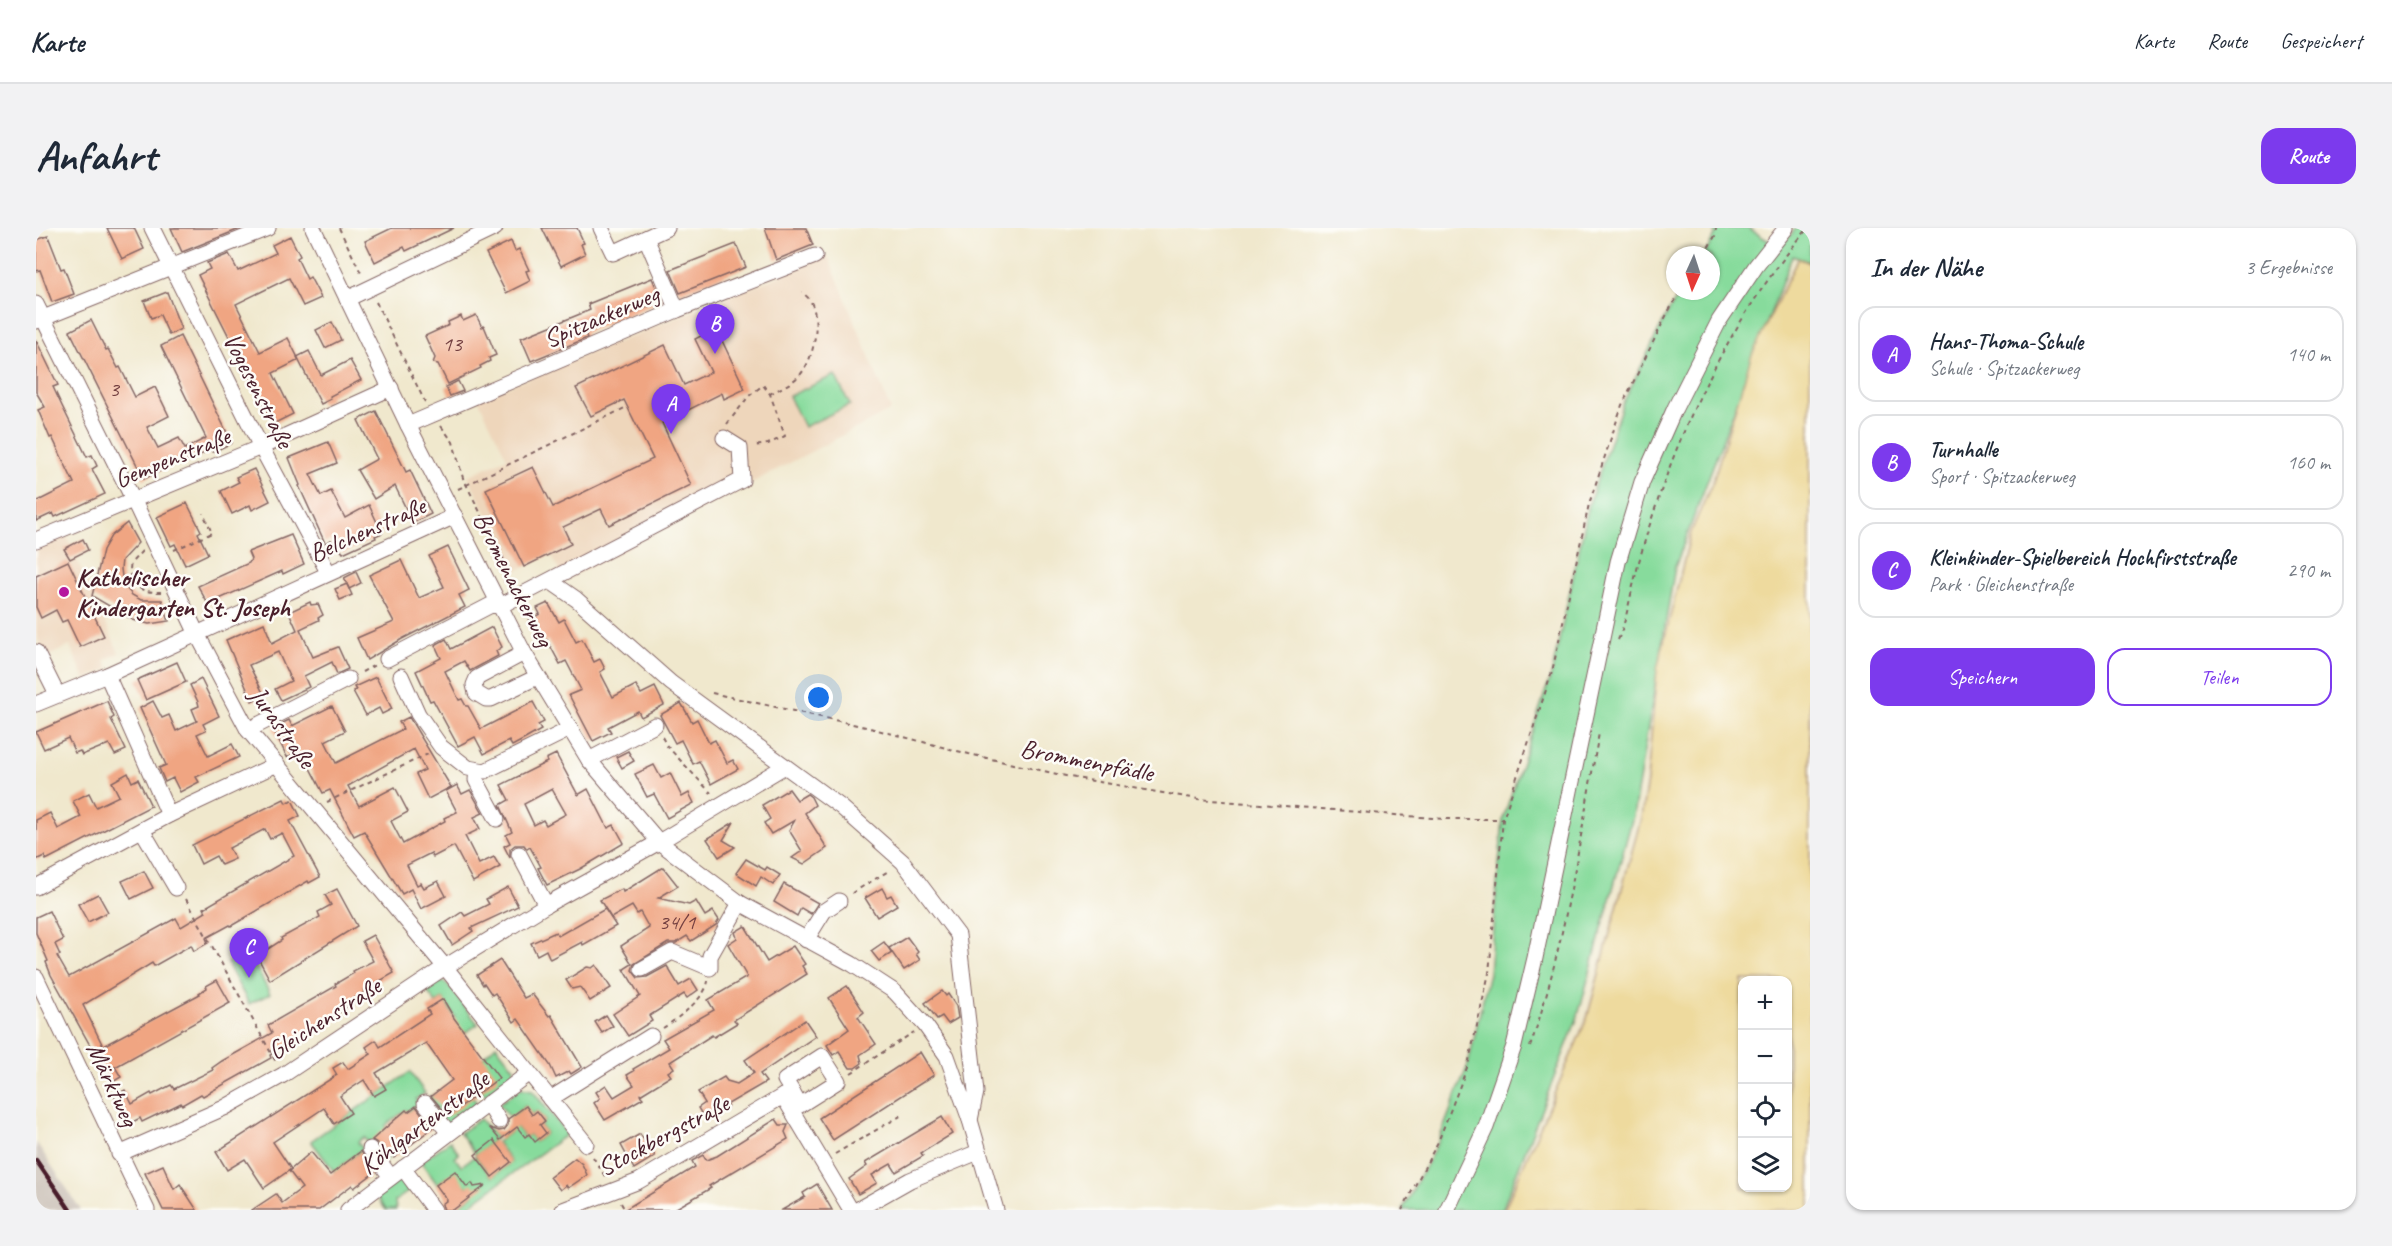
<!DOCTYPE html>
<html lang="de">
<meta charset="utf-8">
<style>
:root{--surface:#fff;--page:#f2f2f3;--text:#1f2937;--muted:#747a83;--line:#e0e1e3;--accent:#7c3aed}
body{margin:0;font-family:Caveat,sans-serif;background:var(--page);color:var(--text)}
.controls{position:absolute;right:18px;bottom:18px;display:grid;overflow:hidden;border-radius:12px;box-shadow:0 2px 4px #0004}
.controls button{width:54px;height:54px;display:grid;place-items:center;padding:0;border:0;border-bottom:2px solid var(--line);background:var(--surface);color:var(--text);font:30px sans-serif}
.compass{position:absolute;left:1630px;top:18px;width:54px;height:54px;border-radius:50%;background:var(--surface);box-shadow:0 2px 4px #0004;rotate:183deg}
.you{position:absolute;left:783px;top:470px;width:21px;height:21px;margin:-15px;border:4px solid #fff;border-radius:50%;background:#1a73e8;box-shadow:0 0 0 9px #1a73e833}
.badge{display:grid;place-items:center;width:39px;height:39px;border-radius:50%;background:var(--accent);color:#fff;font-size:20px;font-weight:700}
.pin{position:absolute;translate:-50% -50px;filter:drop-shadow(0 2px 3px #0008)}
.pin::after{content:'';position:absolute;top:32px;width:21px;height:18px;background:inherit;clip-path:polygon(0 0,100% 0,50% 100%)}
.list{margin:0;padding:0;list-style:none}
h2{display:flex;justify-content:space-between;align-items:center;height:78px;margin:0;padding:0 24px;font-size:26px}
h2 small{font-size:20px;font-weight:400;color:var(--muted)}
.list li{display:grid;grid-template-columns:39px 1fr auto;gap:18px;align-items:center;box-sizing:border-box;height:96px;margin:0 12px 12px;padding:0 12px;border:2px solid var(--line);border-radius:18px}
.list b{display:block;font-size:22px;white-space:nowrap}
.list p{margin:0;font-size:20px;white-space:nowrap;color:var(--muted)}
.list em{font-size:20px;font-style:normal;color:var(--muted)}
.actions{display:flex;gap:12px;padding:18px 24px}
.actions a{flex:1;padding:14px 0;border:2px solid var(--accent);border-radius:18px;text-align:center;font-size:21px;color:var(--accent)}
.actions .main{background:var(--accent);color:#fff}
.icon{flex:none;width:33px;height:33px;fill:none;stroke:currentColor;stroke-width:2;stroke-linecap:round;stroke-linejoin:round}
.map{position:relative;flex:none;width:1774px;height:982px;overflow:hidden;border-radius:18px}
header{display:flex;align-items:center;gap:36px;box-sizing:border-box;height:84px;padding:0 30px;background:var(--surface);border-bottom:2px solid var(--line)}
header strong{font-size:28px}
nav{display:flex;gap:33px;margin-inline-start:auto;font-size:21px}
.intro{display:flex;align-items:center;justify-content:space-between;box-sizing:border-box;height:144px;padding:0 36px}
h1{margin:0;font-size:42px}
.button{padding:15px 27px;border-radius:18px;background:var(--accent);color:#fff;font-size:21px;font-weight:700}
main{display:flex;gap:36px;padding:0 36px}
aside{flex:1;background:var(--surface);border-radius:18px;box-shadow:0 2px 4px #0004}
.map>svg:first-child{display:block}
.built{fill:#eed6bb}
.industrial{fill:#ccc2b9}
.green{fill:#87db9c;stroke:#687d64;stroke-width:1.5}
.sand{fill:#eeda9e;stroke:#9c7c64;stroke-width:1.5;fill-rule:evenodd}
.building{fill:#f0a582;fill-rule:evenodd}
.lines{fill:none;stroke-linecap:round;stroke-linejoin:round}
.minor-casing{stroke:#846564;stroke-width:17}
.path{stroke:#846564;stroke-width:2;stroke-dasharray:4.5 4.5;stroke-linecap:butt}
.minor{stroke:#fff;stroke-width:15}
.rail{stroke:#4a1f2b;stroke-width:4.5}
.poi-dot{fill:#b5179e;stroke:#fdfcf7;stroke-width:2}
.labels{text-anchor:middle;stroke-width:5;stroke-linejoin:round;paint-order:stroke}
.number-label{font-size:22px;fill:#744041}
.street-label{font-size:26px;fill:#4a1f2b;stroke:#fdfcf7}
.poi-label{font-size:26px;font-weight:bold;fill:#4a1f2b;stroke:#fdfcf7;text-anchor:start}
</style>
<header>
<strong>Karte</strong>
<nav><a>Karte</a><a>Route</a><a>Gespeichert</a></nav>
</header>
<div class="intro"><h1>Anfahrt</h1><a class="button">Route</a></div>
<main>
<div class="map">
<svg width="1774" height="982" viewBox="0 0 1774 982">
<rect width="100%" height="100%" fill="#fdfcf7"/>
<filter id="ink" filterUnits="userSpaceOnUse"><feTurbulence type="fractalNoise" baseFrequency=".0167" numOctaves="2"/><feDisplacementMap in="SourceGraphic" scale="12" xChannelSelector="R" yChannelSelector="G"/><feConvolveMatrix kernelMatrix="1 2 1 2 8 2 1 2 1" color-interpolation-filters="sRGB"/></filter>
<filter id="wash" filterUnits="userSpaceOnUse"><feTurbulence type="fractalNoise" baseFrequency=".008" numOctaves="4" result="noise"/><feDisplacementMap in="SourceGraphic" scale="24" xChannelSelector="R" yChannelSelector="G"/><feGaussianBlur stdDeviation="1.35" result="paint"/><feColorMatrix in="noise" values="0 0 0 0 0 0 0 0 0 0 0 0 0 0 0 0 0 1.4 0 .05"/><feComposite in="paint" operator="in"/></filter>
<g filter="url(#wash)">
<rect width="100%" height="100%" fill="#f0e8cd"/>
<!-- built -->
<g class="built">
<path d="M792 28 855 182 528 353 515 326 479 343 432 248 471 230 442 171Z"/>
<path d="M30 307 83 425 69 432 73 441 49 451 34 418 10 429 0 407V321Z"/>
</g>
<!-- industrial -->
<path class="industrial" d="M0 914 45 982H0Z"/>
<!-- green -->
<g class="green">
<path d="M1680 0H1712L1744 20 1760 0H1774V34L1756 28 1639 339 1597 588 1541 791 1466 982H1366L1402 914 1432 837 1453 745 1467 591 1516 444 1553 276 1586 177 1632 84 1645 63H1675V27H1668L1679 8Z"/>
<path d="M799 147 814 177 768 199 753 168Z"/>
<path d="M212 724 234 766 213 776 191 735Z"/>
<path d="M402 754H408L412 757 442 796 416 814 412 793 419 789 407 771 400 775 390 762Z"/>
<path d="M460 817 478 840V847L450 868 446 863 447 829Z"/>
<path d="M374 844 389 865 380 871 382 876 372 884 370 882 350 897 352 922 356 927 348 934 328 909 322 914 327 921 303 940V950L275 913Z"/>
<path d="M485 860 496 862 531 906 435 976 438 982H417L437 967 438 962 421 953 415 946 401 956 385 934 414 913 423 926 419 930 425 938 439 928 456 949 475 934 461 914 476 903 479 897 489 909 493 906 499 914 510 905 504 897 509 893 501 883 496 887 489 878 474 890 463 876Z"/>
<path d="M399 865 437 869 441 876 413 898 392 870Z"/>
<path d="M444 891 460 910 440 927 424 905Z"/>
<path d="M367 948 373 963 359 973 360 982H350L340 968Z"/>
</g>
<!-- sand -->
<path class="sand" d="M1762 30 1774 35V982H1468L1551 790 1605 590 1611 553 1621 441 1655 304 1677 253 1715 129ZM1706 752H1752V960H1706Z"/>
<g id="blocks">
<!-- building -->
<g class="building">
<path d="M71 0H98L108 21 86 31Z"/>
<path d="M135 0H206L146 24Z"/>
<path d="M356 0H418L370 23 368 19 339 34 329 13Z"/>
<path d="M506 0H541L548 15 545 16 549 26 525 38Z"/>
<path d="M729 0H770L777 17 740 32Z"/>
<path d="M12 8 25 41 28 40 38 66 16 74 4 42 0 43V12Z"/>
<path d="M254 8 264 28 261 30 271 51 274 49 285 70 267 78 253 50 200 76 224 124 252 110 263 132 237 145 257 186 237 196 162 47 174 41 171 35 193 26 202 43 240 25 236 17Z"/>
<path d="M475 13 479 23 483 21 493 42 490 43 494 53 470 65 450 25Z"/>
<path d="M700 16 710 39 644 65 634 42Z"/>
<path d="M616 50 626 73 549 105 551 110 495 133 485 110 554 82 552 76Z"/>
<path d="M131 64 145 101 133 107 124 87 115 90 108 73Z"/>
<path d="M440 87 446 99 448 98 460 127 453 130 454 133 444 138 445 140 412 156 402 136 397 135 399 130 389 108 413 97 412 94 425 88 427 93Z"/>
<path d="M55 92 70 122 72 121 82 140 84 139 99 169 119 159 133 188 111 199 122 220 143 210 149 221 170 210 125 118 144 108 196 215 177 224 176 221 143 237 142 234 108 251 34 103Z"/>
<path d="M296 94 305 112 289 120 280 102Z"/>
<path d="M680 100 709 161 688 171 686 165 626 195 655 257 573 297 565 281 527 299 535 316 488 339 450 261 497 239 517 279 617 231 588 172 555 188 540 160 629 117 648 157 675 144 659 111Z"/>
<path d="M0 112 22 157 17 159 26 178 51 229 56 227 61 238 56 241 69 266 19 289 17 285 0 293V274L38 255 16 209 14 210 2 182 9 179 0 164Z"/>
<path d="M273 123 285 147 314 132 325 152 294 168 295 171 285 176 261 129Z"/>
<path d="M422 153 427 163 414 168 410 159Z"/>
<path d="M340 183 370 244 374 242 395 286 377 295 359 258 338 271 321 242 341 231 322 192Z"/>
<path d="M292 214 301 235 274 246 285 268 295 263 309 290 333 277 346 305 339 308 340 310 307 325 301 317 298 318 295 312 289 315 263 258 264 257 253 230Z"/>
<path d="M218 241 234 273 216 282 214 277 196 286 185 263 203 254 200 249Z"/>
<path d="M151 275 165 303 162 305 172 326 149 337 139 316 135 318 121 289Z"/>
<path d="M91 295 102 315 86 332 85 341 87 356 96 367 105 372H126L133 393 113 396 97 392 56 368 67 322 75 308Z"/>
<path d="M255 307 268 336 247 346 246 343 172 376 162 358 213 335 215 331 212 324Z"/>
<path d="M47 311 52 322 34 331 28 321Z"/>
<path d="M412 319 433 362 423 367 429 379 366 411 331 432 321 410 358 394 333 347 365 332 383 370 408 359 393 328Z"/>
<path d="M32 333 68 408 44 419 31 392 26 394 20 382 5 390 0 379V348Z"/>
<path d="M320 344 325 355 313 361 308 350Z"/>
<path d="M311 356 316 367 304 372 299 361Z"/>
<path d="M274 374 275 377 282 376 287 387 282 390 283 392 264 401 277 429 302 419 312 441 301 446 296 434 268 448 273 459 245 472 239 461 255 453 242 424 213 437 228 467 216 473 190 412 228 395 236 415 261 402 253 384Z"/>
<path d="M512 375 523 394 528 391 540 414 546 411 558 434 564 431 569 441 564 444 577 469 600 457 605 466 619 459 628 477 605 489 602 483 572 499 575 504 557 513 533 467 545 462 530 433 524 436 511 412 506 416 493 392 504 386 501 380Z"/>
<path d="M456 399 466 419 460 423 462 428 434 443 428 433 409 443 423 472 426 471 430 478H432L445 501 497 474 508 494 502 497 505 502 489 511 476 518 473 513 448 526 439 509 422 518 397 472 394 473 380 443 405 430 399 417 410 411 415 421Z"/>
<path d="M141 434 150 454 110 472 101 452Z"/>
<path d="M340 449 356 481 346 486 343 480 330 487 317 463 320 462 318 459Z"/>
<path d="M165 451 183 488 167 496 170 502 161 506 172 528 196 516 203 529 160 549 163 554 144 564 137 550 129 554 123 540 130 537 104 480 117 473 126 490 133 487 140 503 161 493 156 481 163 478 162 474 154 457Z"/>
<path d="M71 473 78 489 75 491 90 522 79 527 73 516 46 527 44 523 39 525 32 510 8 521 0 504Z"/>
<path d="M645 475 656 494 661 491 673 515 679 512 691 535 697 532 702 541 675 556 663 533 657 536 645 512 639 515 624 487Z"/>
<path d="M296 478 309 503 289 513 300 535 367 501 363 494 373 489 415 559 392 571 380 546 389 542 378 521 312 558 323 578 359 559 372 584 355 593 367 616 409 593 408 590 421 584 410 563 421 557 426 566 434 562 447 585 438 589 444 601 429 608 443 636 458 629 464 639 437 654 418 618 397 629 395 625 371 637 381 657 385 655 388 660 402 653 410 668 385 681 375 661 366 666 328 603 318 608 294 562 287 565 265 523 251 529 237 500 253 492 256 498Z"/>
<path d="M592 523 598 533 586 540 580 529Z"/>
<path d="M520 526 542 567 552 561 572 600 578 597 588 615 544 641 511 657 502 640 505 639 494 619 491 621 488 617H479L474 621V630L468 618 474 615 470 607 476 604 464 577 473 572 465 557 511 534 510 531ZM516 561 530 586 510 597 507 592 498 597 488 576Z"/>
<path d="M618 537 625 550 634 545 646 569 653 565 658 575 631 590 618 566 611 569 599 546Z"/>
<path d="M92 545 96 554 102 551 115 578 10 632 8 628 0 632V592L14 585 22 601 45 589 37 573 53 565 60 579 83 568 76 554Z"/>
<path d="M753 561 761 572 771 566 775 569 779 577 769 585 791 620 768 636 756 630 766 623 753 602 759 592 735 606 728 595 734 591 726 577Z"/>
<path d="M248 571 250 575 256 572 264 588 254 593 284 649 273 655 272 653 195 698 194 697 170 710 172 715 158 723 155 717 118 738 116 735 47 777 67 818 164 766 163 765 171 760 170 758 181 752 194 775 79 839 85 849 75 855 15 747 10 734 12 733 0 705V689L13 683 27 712 19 716 24 727 21 728 33 749 140 690 145 699 170 684 168 680 258 628 246 605 234 611 229 601 193 620 199 631 185 637 180 628 165 636 156 617Z"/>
<path d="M698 594 687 612 699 619 683 629 671 611Z"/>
<path d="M710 631 729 642 731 639 744 647 737 657 725 649 720 658 700 645Z"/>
<path d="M627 639 642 658 622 670 653 677 660 673 669 688 677 683 683 692 680 697 655 713 651 708 640 715H632L598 736 596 742 602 750 611 749 631 738 643 758 655 751 662 762 651 770 648 766 613 788 616 793 592 808 577 786 604 768 588 741 596 736 585 718 613 700 604 684 601 686 596 678 575 690 564 672 586 661 587 664Z"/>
<path d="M108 643 117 660 95 671 86 653Z"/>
<path d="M748 656 782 675 775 686 765 680 761 688 738 674Z"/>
<path d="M472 659 482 678 435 700 437 703 416 717 405 698 426 684 429 688 453 676 450 671Z"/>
<path d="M846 660 851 669 855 667 861 677 841 689 829 670Z"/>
<path d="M301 661 321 698 234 752 221 728 246 712 245 710 284 689 282 684 295 677 289 667Z"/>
<path d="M62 666 72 684 52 694 42 676Z"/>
<path d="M569 681 580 698 547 717 546 714 514 731 510 722 501 727 495 715 520 704 522 708Z"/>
<path d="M709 698 731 734 757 718 769 736 766 738 771 746 698 792 701 795 678 809 676 807 634 834 638 840 632 844 635 848 604 867 607 870 569 892 558 875 564 870 560 864 570 857 578 869 598 857 591 847 598 843 597 841 633 820 627 811 678 782 672 772 711 749 692 716 701 710 699 704Z"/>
<path d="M337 707 358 745 328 762 329 764 310 775 312 779 234 827 235 830 167 868 165 866 146 877 145 875 106 894 104 890 93 896 78 868 89 862 96 876 115 865 116 867 135 857 138 861 177 842 176 840 186 833 236 805 232 797 300 758 299 756 318 745 317 743 337 733 326 713Z"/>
<path d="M871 709 882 724 880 726 884 732 868 742 853 720Z"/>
<path d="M848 714 856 725 843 733 835 723Z"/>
<path d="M464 732 488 770 496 766 513 788 515 787 546 839 535 846 533 843 520 850 514 837 482 791 478 794 459 765 456 767 448 755 447 757 441 747Z"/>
<path d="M560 737 575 760 554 773 544 759 536 761 530 752 551 739 556 740Z"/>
<path d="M811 758 828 784 822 789 840 816 824 827 826 835 819 840H814L803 823 797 827 791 817 813 801 793 770Z"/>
<path d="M906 763 910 768 912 766 920 778 922 790 912 796 906 788 901 791 889 775Z"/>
<path d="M407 771 418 790 463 850 412 888 395 868 416 852 390 815 340 845 350 861 338 868 328 852 304 868 315 885 298 896 288 880 237 914 255 941 228 960 209 931 191 942 180 924 301 847 297 840 307 834 312 841 335 826 330 819 340 812 344 819 394 786 391 781Z"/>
<path d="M570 787 577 798 566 805 559 794Z"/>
<path d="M769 792 780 808 724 846 730 854 692 876 691 880 670 893 662 880 669 875 662 864 688 849 691 853 701 856 718 845 709 832Z"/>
<path d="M884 824 898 847 797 912 783 890Z"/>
<path d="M380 878 396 900 358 930 353 922 349 925 341 915 336 912 370 882 372 884Z"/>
<path d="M490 878 496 887 501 883 509 893 504 897 510 905 499 914 493 906 489 909 481 899 464 912 454 900 463 903 468 902 472 897V891Z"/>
<path d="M906 889 916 906 885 925 887 928 860 944 855 936 836 947 841 955 822 966 813 951 831 938 829 935Z"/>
<path d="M740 891 744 897H752L749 904 752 911 673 958 675 960 637 982H588L659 939 656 933 667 927 670 932 681 928Z"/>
<path d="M604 906 619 928 598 941 585 917Z"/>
<path d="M458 912 475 934 456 949 439 927Z"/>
<path d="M325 923 339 944 318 960 316 957 283 982H216L240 966 246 975 266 960 253 943 275 924 294 947Z"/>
<path d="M539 930 546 936 551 947 532 960 530 957 524 962 514 949Z"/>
<path d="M127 937 138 961 144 956 161 982H127L109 945Z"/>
<path d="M419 943 431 959 436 955 438 959 450 957 417 982H408L406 976 411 972 400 957Z"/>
<path d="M781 956 796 982H746L769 969 767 965Z"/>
</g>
</g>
</g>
<g filter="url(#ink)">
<use href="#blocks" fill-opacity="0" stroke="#846564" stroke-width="1.5"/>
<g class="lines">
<defs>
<g id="minor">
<path d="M116 0 225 219 292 344"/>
<path d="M277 0 372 197 488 425 553 532 623 614 704 675 816 736 859 764 889 797 911 828 934 892 960 982"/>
<path d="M565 0 577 25 631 0"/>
<path d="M610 10 641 82"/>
<path d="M311 71 459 0"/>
<path d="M0 76 97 271 160 404 212 502 409 739 550 916"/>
<path d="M0 93 232 0"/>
<path d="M372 197 641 82 779 28"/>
<path d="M0 312 225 219 355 160"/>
<path d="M514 353 540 371 635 455 805 579 867 634 922 707 940 864 934 892"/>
<path d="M0 424 21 466"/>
<path d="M488 425 441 450 438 457 440 465 450 471H455L501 449"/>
<path d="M351 431 455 377 464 378 706 252 704 220 688 210"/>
<path d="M71 447 133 587"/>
<path d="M365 448 382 486 405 519 432 540 449 543 534 501"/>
<path d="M0 476 71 447 419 288"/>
<path d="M212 502 312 451"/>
<path d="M553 532 619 497"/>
<path d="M441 542 440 552 461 591"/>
<path d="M106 602 140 660"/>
<path d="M483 626 510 677"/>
<path d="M0 659 133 587 241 536"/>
<path d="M770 712 788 683 803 673"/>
<path d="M606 741 636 724 674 740V728L704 675"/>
<path d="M0 749 111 982"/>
<path d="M747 868 756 863 749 852 786 828 802 853 764 877 756 863"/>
<path d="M514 871 615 808"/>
<path d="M389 875 413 905"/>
<path d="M452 875 463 893"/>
<path d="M334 921 355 949"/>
<path d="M83 926 188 880 247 847 409 739 510 677 623 614 749 538"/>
<path d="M367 940 398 982"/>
<path d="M312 982 493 845"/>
<path d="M527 982 603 953 747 868 815 982"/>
<path d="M821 982 874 952 942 924"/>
<path d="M1411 982 1450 899 1478 818 1499 730 1582 334 1606 254 1639 180 1683 93 1720 38 1750 0"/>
</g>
</defs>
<!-- minor casing -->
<use href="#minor" class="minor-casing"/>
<!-- path -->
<g class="path">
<path d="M303 0 326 47"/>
<path d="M1668 27 1679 8 1680 0"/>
<path d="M340 74 389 174"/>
<path d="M734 166C743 161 754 156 762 149 778 134 785 94 775 74 774 71 769 67 766 64"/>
<path d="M691 196 713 168 727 157 734 166 749 208 732 216 718 218"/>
<path d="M405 198 417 214 427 250 471 338 468 354"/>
<path d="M422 261 591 179"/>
<path d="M138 322 176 305 167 285"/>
<path d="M106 323 95 335C90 357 104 365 125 364"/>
<path d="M1582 412C1590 394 1593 373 1598 354 1604 328 1612 301 1621 275 1654 175 1704 81 1772 0"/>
<path d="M326 444 339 437"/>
<path d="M676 465 830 499 933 526 1034 549 1162 571 1409 591H1467"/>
<path d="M626 509 631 518 675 565"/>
<path d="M291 574 392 526"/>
<path d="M816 665 854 642"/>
<path d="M150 671 240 834"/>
<path d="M627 800C641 791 670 770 672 753"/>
<path d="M1494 819C1529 718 1544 610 1563 505"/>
<path d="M815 845 878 804"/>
<path d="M799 926 868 886"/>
<path d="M557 929 570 950"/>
<path d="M585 975 589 982"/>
<path d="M1366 982 1402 914 1432 837 1453 745 1467 591 1516 444 1553 276 1586 177 1632 84 1645 63"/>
</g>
<!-- minor -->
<use href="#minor" class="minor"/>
<!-- rail -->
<path class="rail" d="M0 932 34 982"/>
</g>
</g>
<!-- markers -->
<circle class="poi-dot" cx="28" cy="364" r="6"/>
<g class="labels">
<!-- number labels -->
<g class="number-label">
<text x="416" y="123">13</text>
<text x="78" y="168">3</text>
<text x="641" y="701">34/1</text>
</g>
<!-- street labels -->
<g class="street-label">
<text transform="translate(565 88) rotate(-23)" y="9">Spitzackerweg</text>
<text transform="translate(223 162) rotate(63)" y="9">Vogesenstraße</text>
<text transform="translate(136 229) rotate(-22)" y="9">Gempenstraße</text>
<text transform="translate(331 301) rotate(-24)" y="9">Belchenstraße</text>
<text transform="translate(478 351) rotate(63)" y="9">Bromenackerweg</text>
<text transform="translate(247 499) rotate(54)" y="9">Jurastraße</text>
<text transform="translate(1051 532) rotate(11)" y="9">Brommenpfädle</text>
<text transform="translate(288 790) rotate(-33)" y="9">Gleichenstraße</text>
<text transform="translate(77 856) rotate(65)" y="9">Märktweg</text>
<text transform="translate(388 894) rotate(-37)" y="9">Köhlgartenstraße</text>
<text transform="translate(627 907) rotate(-28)" y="9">Stockbergstraße</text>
</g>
<!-- poi labels -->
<g class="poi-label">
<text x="40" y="358">Katholischer<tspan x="40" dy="30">Kindergarten St. Joseph</tspan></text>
</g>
</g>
</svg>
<div class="controls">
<button>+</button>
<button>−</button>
<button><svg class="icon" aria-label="locate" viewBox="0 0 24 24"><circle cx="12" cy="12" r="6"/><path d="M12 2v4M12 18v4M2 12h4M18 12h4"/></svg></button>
<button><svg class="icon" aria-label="layers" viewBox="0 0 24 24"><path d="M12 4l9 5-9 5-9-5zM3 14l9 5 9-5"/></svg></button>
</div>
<svg class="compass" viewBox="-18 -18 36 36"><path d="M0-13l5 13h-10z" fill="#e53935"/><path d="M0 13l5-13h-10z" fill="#747a83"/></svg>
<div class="you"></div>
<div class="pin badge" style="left:635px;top:206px">A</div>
<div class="pin badge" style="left:679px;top:126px">B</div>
<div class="pin badge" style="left:213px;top:750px">C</div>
</div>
<aside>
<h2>In der Nähe<small>3 Ergebnisse</small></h2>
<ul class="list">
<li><span class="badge">A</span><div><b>Hans-Thoma-Schule</b><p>Schule · Spitzackerweg</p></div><em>140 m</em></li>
<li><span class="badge">B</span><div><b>Turnhalle</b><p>Sport · Spitzackerweg</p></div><em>160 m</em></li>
<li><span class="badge">C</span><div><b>Kleinkinder-Spielbereich Hochfirststraße</b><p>Park · Gleichenstraße</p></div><em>290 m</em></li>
</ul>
<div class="actions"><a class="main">Speichern</a><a>Teilen</a></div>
</aside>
</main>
